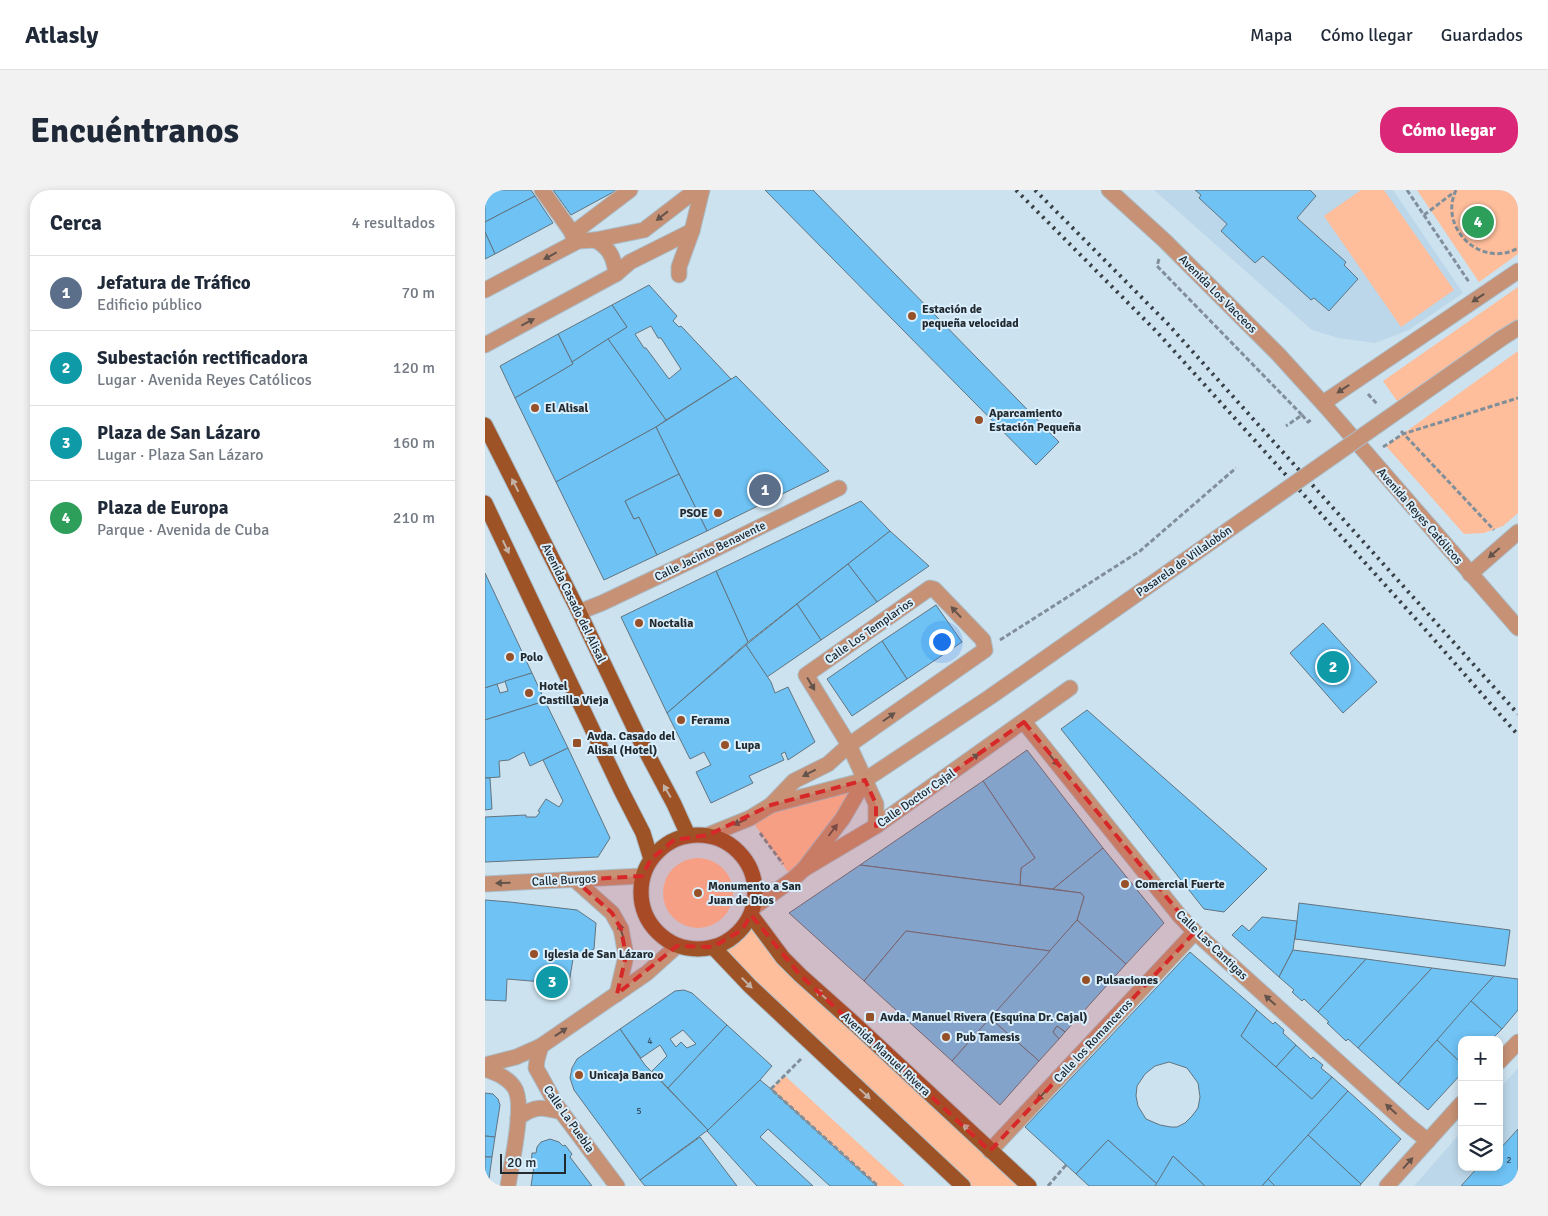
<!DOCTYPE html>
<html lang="es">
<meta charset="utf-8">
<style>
:root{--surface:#fff;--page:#f2f2f3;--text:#1f2937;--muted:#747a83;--line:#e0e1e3;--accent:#db2777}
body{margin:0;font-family:Signika,sans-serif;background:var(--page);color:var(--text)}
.controls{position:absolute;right:15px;bottom:15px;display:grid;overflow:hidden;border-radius:10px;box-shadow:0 2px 8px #0003}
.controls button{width:45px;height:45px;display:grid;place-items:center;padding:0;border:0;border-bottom:1px solid var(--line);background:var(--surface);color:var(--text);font:25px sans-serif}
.scale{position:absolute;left:15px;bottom:12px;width:66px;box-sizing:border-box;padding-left:5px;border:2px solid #222a2f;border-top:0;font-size:14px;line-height:18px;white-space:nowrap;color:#222a2f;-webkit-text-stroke:4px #daeffd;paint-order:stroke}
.you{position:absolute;left:456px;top:451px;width:18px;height:18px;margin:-12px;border:4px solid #fff;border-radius:50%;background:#1a73e8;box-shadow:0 0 0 8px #1a73e833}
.badge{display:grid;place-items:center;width:32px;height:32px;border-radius:50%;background:var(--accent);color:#fff;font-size:16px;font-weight:700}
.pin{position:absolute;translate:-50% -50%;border:2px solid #fff;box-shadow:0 1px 5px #0006}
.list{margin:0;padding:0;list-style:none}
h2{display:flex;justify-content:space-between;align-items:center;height:65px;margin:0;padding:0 20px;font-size:21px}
h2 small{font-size:16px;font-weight:400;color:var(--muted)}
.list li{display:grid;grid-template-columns:32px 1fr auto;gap:15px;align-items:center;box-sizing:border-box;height:75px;padding:0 20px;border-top:1px solid var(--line)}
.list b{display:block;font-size:19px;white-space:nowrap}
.list p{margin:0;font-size:16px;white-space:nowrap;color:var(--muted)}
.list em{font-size:16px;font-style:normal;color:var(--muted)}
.icon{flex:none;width:28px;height:28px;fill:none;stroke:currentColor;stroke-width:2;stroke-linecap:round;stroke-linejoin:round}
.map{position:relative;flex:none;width:1033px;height:996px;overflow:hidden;border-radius:20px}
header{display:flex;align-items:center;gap:30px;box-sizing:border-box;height:70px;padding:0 25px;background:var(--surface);border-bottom:1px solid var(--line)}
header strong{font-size:24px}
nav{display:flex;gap:28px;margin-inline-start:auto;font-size:18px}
.intro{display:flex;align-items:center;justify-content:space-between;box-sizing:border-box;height:120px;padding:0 30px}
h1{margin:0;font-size:35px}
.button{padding:12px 22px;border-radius:20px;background:var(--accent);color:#fff;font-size:18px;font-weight:700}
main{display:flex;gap:30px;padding:0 30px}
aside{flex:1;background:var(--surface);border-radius:20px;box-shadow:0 2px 8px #0003}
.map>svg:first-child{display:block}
.built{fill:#bcd7e9}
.green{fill:#febd9b}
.building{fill:#6ec2f4;stroke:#627480;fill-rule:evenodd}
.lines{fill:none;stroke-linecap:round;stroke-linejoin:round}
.minor-casing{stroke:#abbdc9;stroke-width:17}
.major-casing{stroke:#abbdc9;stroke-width:17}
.path{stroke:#808f99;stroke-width:3;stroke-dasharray:5 2.5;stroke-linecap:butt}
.minor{stroke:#c69175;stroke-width:15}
.major{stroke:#9e5326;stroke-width:15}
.rail{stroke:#384147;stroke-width:4;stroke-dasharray:2.5 5;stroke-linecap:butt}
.minor-bridge-casing{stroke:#abbdc9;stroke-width:17;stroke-linecap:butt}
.minor-bridge{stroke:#c69175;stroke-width:15}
.oneway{fill:#64534b}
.oneway2{fill:#c2b1a7}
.marked{fill:#d62828;fill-opacity:0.2;stroke:#d62828;stroke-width:4;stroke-dasharray:10 6;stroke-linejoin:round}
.poi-dot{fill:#975129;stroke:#daeffd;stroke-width:2}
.labels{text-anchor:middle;stroke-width:4;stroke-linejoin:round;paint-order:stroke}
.number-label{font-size:10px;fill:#355060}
.street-label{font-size:12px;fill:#222a2f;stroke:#daeffd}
.poi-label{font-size:12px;font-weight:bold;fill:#222a2f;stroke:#daeffd;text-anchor:start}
</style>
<header>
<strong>Atlasly</strong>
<nav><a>Mapa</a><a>Cómo llegar</a><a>Guardados</a></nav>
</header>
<div class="intro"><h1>Encuéntranos</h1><a class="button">Cómo llegar</a></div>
<main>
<aside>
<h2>Cerca<small>4 resultados</small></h2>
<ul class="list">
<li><span class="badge" style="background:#5c6f8a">1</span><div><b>Jefatura de Tráfico</b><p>Edificio público</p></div><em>70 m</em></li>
<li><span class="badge" style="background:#0f9aa8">2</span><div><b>Subestación rectificadora</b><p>Lugar · Avenida Reyes Católicos</p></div><em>120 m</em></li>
<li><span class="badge" style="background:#0f9aa8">3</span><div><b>Plaza de San Lázaro</b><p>Lugar · Plaza San Lázaro</p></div><em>160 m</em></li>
<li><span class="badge" style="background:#2e9e5b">4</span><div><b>Plaza de Europa</b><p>Parque · Avenida de Cuba</p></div><em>210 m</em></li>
</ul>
</aside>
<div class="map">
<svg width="1033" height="996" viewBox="0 0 1033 996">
<rect width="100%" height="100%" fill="#cde2ef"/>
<!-- built -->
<g class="built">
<path d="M669 0H908L978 103 924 140 890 153 853 148 827 140Z"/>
<path d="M1033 878V996H929L977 941V977H1014V899Z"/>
</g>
<!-- green -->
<g class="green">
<path d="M876 0H899L969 100 916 137 839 26Z"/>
<path d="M932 0H1033V64L994 92Z"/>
<path d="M1033 97V130L912 211 898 191Z"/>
<path d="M1033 161V323L1018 336 999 343 979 344 901 256Z"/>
<path d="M380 590 308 689 265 628Z"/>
<circle cx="213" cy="703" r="35"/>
<path d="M266 725 298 768 545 996H482L228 758C248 749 254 743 266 725Z"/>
<path d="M299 885 420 996H392L286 899Z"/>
</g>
<!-- building -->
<g class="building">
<path d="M0 0H46L50 6 0 32Z"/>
<path d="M68 0H132L86 25Z"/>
<path d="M280 0H328L574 252 551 275Z"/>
<path d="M710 0H825L831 6 812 28 861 72 859 75 873 89 844 121 829 108 826 110 778 66 770 73 736 41 742 34 714 8 716 5Z"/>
<path d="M50 6 68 33 10 64 0 42V32Z"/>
<path d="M0 42 10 64 0 69Z"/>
<path d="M164 95 192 126 188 131 194 137 196 136 246 189 181 230 123 149 142 137 127 115ZM166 136 173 148H176L196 179 184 189 161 158H159L150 144Z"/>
<path d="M127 115 142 137 87 172 73 144Z"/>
<path d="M73 144 88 174 30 208 15 176Z"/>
<path d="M123 149 181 230 171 237 71 292 30 208 88 174 87 172Z"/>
<path d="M251 186 344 281 222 341 171 237Z"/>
<path d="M171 237 194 284 140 311 149 329 154 327 172 365 119 390 71 292Z"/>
<path d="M194 284 222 341 172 365 154 327 149 329 140 311Z"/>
<path d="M376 311 405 341 263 452 231 381Z"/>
<path d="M405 341 444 376 392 412 363 374Z"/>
<path d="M363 374 392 412 336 450 312 414Z"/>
<path d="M231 381 263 452 182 523 136 427Z"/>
<path d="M0 383 47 483 0 498Z"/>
<path d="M312 414 336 450 282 487 261 455Z"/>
<path d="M451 415 477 452 422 489 397 451Z"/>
<path d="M838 433 892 492 858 523 805 463Z"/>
<path d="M397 451 422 489 367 526 342 489Z"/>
<path d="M261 455 286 492 290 503 303 497 330 552 303 570 300 562 296 564 299 570 264 586 268 593 226 613 211 582 226 575 219 562 205 569 182 523Z"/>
<path d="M47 483 60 511 0 530V498L12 494 15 503 23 501 20 491Z"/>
<path d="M60 511 83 558 45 576 39 562 24 570 14 571 15 587 0 588V530Z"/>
<path d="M602 520 782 679 739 722 719 719 576 539Z"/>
<path d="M83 558 125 648 113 667 0 672V627L41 625V627H51L55 622 53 621 61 609 74 617 78 611 58 570Z"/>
<path d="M542 560 618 658 568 699 535 695 536 678 550 668 498 591Z"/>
<path d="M0 588H5L7 619 0 620Z"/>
<path d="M498 591 550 668 536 678 535 695 375 675Z"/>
<path d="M618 658 679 733 641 774 592 730 599 707 596 703 568 699Z"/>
<path d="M375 675 596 703 599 707 592 730 565 761 421 741 379 791 304 723Z"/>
<path d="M0 710 25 712 92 720 111 733 109 759 88 769 84 793 71 792 70 793 22 789 21 811 0 810Z"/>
<path d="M814 713 1025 740 1020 776 810 749Z"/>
<path d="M777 727 812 731 808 760 794 787 747 745 757 735 764 741Z"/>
<path d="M592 730 641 774 580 842 572 836 568 842 574 849 554 871 505 828Z"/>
<path d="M421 741 565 761 467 871 379 791Z"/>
<path d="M808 760 881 769 833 822 819 809 817 811 807 802 809 800 794 787Z"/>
<path d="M705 762 772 820 756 846 827 909 847 887 863 901 777 996H720L688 966 672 994 623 950 591 984 540 937ZM684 872 702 878 713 893 715 907 713 918 707 926 700 933 692 937H686L675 935 661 929 653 916 651 906 652 896 660 884 670 876Z"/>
<path d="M881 769 947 778 873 858 863 849 861 851 842 833 844 832 833 822Z"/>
<path d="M947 778 1009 786 913 894 873 858Z"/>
<path d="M1009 786 1033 789V820L1017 839 986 811Z"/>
<path d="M199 800 207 803 242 835 183 898 167 881 182 866 175 855 156 868 135 839 190 801ZM198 840 211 854 202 858 196 852 191 857 185 849Z"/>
<path d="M986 811 1017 839 1006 850H977V874L952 850Z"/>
<path d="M772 820 788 834 790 832 799 840 798 843 811 855 791 877 756 846Z"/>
<path d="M505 828 554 871 515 915 467 871Z"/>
<path d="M242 835 287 876 275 890 223 940 183 898Z"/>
<path d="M572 836 580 842 574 849 568 842Z"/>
<path d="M135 839 160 875 223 940 155 990 89 900 85 888 87 878 92 869Z"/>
<path d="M952 850 977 874V883L943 920 913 894Z"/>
<path d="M811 855 826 869 828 867 838 875 836 878 847 887 827 909 791 877Z"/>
<path d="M275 890 286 899 392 996H345L283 939 275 947 328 996H272L222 941Z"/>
<path d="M863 901 916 949 876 994 823 945Z"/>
<path d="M0 903 8 904 13 909 15 915 10 947 0 946Z"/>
<path d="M1033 939V996H976L993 977H1014V960Z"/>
<path d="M823 945 876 994 875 996H790L783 989Z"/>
<path d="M0 946 10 947 7 967H0Z"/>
<path d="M215 947 252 996H160L155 990Z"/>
<path d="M65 949 74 952 78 956 80 955 87 964 85 967 107 996H46L49 976 46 975 47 963H51L52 957 56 952Z"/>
<path d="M623 950 672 994 670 996H604L591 984Z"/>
<path d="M688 966 720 996H670Z"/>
<path d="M0 967H7L3 996H0Z"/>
<path d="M783 989 790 996H777Z"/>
</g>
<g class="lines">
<defs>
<g id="minor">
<path d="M57 0 93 51"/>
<path d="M624 0 680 51 793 164 843 219 1033 438"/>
<path d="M87 44 145 0"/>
<path d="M131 84 145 72 207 41"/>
<path d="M194 85V77L207 41 217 0"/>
<path d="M0 100 93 51 110 50 159 40 211 0"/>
<path d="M1017 148 1033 138"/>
<path d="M0 155 131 84C129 68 125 58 110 50"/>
<path d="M838 213 1033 81"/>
<path d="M985 384 1033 342"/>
<path d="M94 422 117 413 214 367 354 298"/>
<path d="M539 532 694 725 710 742 922 934 943 951"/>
<path d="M286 615 380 590 505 507 565 465"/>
<path d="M223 645 265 628 286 615 309 591 343 574 364 555 500 460 498 450 449 399 445 398 321 485 364 555 391 614V636"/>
<path d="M319 679 391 636 585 498"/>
<path d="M90 690 127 723 136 739 141 766 132 804"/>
<path d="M0 694 157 686"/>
<path d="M269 717 308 689 319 679 358 628 380 590"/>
<path d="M56 856 52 870 51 878 55 885 72 916 132 996"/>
<path d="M1014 872 1033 852"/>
<path d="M0 875 31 867 56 856 162 783 192 756"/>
<path d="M0 879C11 883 22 887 29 897 41 913 26 975 23 996"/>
<path d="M33 928C50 915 58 917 77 922"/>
<path d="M505 961 710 742"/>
<path d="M902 996 977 913"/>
</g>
<g id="major">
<path d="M0 235 94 422 155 550 189 614 203 645"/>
<path d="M0 313 136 600 158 643 166 669"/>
<circle cx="213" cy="702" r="57"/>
<path d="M266 725 298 768 315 785 372 836 544 996"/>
<path d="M228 757 265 796 478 996"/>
</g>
</defs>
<!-- minor casing -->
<use href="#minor" class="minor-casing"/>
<!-- major casing -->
<use href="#major" class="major-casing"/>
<!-- path -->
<g class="path">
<path d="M922 0 984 92"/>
<path d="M971 0C953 38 996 79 1033 58"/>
<path d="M939 25 968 3"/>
<path d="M674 69 672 76 817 225 801 236"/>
<path d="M883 204 892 214"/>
<path d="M817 225 823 232 827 229"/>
<path d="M916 241 1009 340"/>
<path d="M898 257 918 244 1033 208"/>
<path d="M515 450 655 361 751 278"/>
<path d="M275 643 298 674"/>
<path d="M316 869 286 899 393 996"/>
<path d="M563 996 581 975"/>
</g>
<!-- minor -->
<use href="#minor" class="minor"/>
<!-- major -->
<use href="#major" class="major"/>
<!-- rail -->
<g class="rail">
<path d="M531 0 672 142 938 437 1033 545"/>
<path d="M550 0 682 133 1033 524"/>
</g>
<defs>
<path id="minor-bridge" d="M565 465 1017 148"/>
</defs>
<!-- minor-bridge casing -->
<use href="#minor-bridge" class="minor-bridge-casing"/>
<!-- minor-bridge -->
<use href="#minor-bridge" class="minor-bridge"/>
</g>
<!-- one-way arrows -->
<defs><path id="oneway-solid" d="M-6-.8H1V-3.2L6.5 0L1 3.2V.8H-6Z" transform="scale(1.25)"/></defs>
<g class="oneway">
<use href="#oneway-solid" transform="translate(177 26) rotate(142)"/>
<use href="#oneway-solid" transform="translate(65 66) rotate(152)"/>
<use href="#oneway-solid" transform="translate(993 108) rotate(146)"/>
<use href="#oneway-solid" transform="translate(43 132) rotate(-28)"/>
<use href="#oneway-solid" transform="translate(858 199) rotate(146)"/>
<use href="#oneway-solid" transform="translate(1009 363) rotate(139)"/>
<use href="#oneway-solid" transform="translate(471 422) rotate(-133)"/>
<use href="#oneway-solid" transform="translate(326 494) rotate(59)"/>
<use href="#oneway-solid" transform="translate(404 527) rotate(-35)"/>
<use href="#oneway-solid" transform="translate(488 568) rotate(-35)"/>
<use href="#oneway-solid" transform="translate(569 570) rotate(51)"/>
<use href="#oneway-solid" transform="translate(324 583) rotate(153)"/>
<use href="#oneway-solid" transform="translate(255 632) rotate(157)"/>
<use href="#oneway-solid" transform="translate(348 640) rotate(-53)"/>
<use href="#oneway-solid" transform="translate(18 693) rotate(178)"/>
<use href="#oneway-solid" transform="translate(136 740) rotate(-107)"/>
<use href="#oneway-solid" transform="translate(785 810) rotate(-138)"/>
<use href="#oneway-solid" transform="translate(76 842) rotate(-34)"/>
<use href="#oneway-solid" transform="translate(557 905) rotate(133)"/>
<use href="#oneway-solid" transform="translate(906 919) rotate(-138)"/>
<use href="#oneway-solid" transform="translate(923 973) rotate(-48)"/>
</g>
<g class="oneway2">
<use href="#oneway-solid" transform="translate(30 295) rotate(-117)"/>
<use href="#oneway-solid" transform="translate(21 357) rotate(65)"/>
<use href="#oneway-solid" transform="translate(182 601) rotate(-120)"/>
<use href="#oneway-solid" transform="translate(262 793) rotate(45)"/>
<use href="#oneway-solid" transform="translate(336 804) rotate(-138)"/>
<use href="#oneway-solid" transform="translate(380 904) rotate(43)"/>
<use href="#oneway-solid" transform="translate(483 939) rotate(-137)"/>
</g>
<!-- marked area -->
<path class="marked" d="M539 532 710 742 505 961 315 785 266 725 257 740 228 757 192 756 132 804 141 766 136 739 127 723 90 690 157 686 166 669 189 650 223 645 286 615 380 590 391 614V636Z"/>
<!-- markers -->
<g class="poi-dot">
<circle cx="427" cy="126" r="5"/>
<circle cx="50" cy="218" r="5"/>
<circle cx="494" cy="230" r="5"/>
<circle cx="233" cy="323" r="5"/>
<circle cx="154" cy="433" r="5"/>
<circle cx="25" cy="467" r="5"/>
<circle cx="44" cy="503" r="5"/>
<circle cx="196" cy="530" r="5"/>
<rect x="87" y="548" width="10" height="10" rx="2.5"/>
<circle cx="240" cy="555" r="5"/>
<circle cx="640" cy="694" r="5"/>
<circle cx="213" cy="703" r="5"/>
<circle cx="49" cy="764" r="5"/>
<circle cx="601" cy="790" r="5"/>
<rect x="380" y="822" width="10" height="10" rx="2.5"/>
<circle cx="461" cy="847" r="5"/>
<circle cx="94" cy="885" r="5"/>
</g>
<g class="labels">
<!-- number labels -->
<g class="number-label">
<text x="165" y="854">4</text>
<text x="154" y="924">5</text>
<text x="1024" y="973">2</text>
</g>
<!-- street labels -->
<g class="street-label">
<text transform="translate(733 104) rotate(45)" y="4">Avenida Los Vacceos</text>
<text transform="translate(935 326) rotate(49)" y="4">Avenida Reyes Católicos</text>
<text transform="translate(225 361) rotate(-26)" y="4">Calle Jacinto Benavente</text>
<text transform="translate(699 371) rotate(-35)" y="4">Pasarela de Villalobón</text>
<text transform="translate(89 413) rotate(64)" y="4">Avenida Casado del Alisal</text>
<text transform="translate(384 441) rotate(-35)" y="4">Calle Los Templarios</text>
<text transform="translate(431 608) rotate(-35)" y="4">Calle Doctor Cajal</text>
<text transform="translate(79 690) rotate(-3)" y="4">Calle Burgos</text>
<text transform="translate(727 755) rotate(44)" y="4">Calle Las Cantigas</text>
<text transform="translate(608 851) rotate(-47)" y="4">Calle los Romanceros</text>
<text transform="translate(401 864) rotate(43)" y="4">Avenida Manuel Rivera</text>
<text transform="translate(84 929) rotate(55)" y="4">Calle La Puebla</text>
</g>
<!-- poi labels -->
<g class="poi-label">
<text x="437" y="123">Estación de<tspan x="437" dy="14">pequeña velocidad</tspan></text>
<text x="60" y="222">El Alisal</text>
<text x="504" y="227">Aparcamiento<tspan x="504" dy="14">Estación Pequeña</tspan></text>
<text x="223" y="327" text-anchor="end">PSOE</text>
<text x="164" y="437">Noctalia</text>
<text x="35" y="471">Polo</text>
<text x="54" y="500">Hotel<tspan x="54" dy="14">Castilla Vieja</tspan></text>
<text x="206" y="534">Ferama</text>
<text x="102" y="550">Avda. Casado del<tspan x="102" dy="14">Alisal (Hotel)</tspan></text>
<text x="250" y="559">Lupa</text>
<text x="650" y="698">Comercial Fuerte</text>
<text x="223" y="700">Monumento a San<tspan x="223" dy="14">Juan de Dios</tspan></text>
<text x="59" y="768">Iglesia de San Lázaro</text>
<text x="611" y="794">Pulsaciones</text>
<text x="395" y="831">Avda. Manuel Rivera (Esquina Dr. Cajal)</text>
<text x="471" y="851">Pub Tamesis</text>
<text x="104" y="889">Unicaja Banco</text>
</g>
</g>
</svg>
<div class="controls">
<button>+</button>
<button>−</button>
<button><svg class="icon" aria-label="layers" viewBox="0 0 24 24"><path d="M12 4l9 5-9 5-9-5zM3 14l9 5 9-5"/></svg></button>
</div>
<div class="scale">20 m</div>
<div class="you"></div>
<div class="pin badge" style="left:280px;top:300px;background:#5c6f8a">1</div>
<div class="pin badge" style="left:848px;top:477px;background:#0f9aa8">2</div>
<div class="pin badge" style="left:67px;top:792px;background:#0f9aa8">3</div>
<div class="pin badge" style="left:993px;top:32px;background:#2e9e5b">4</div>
</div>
</main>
